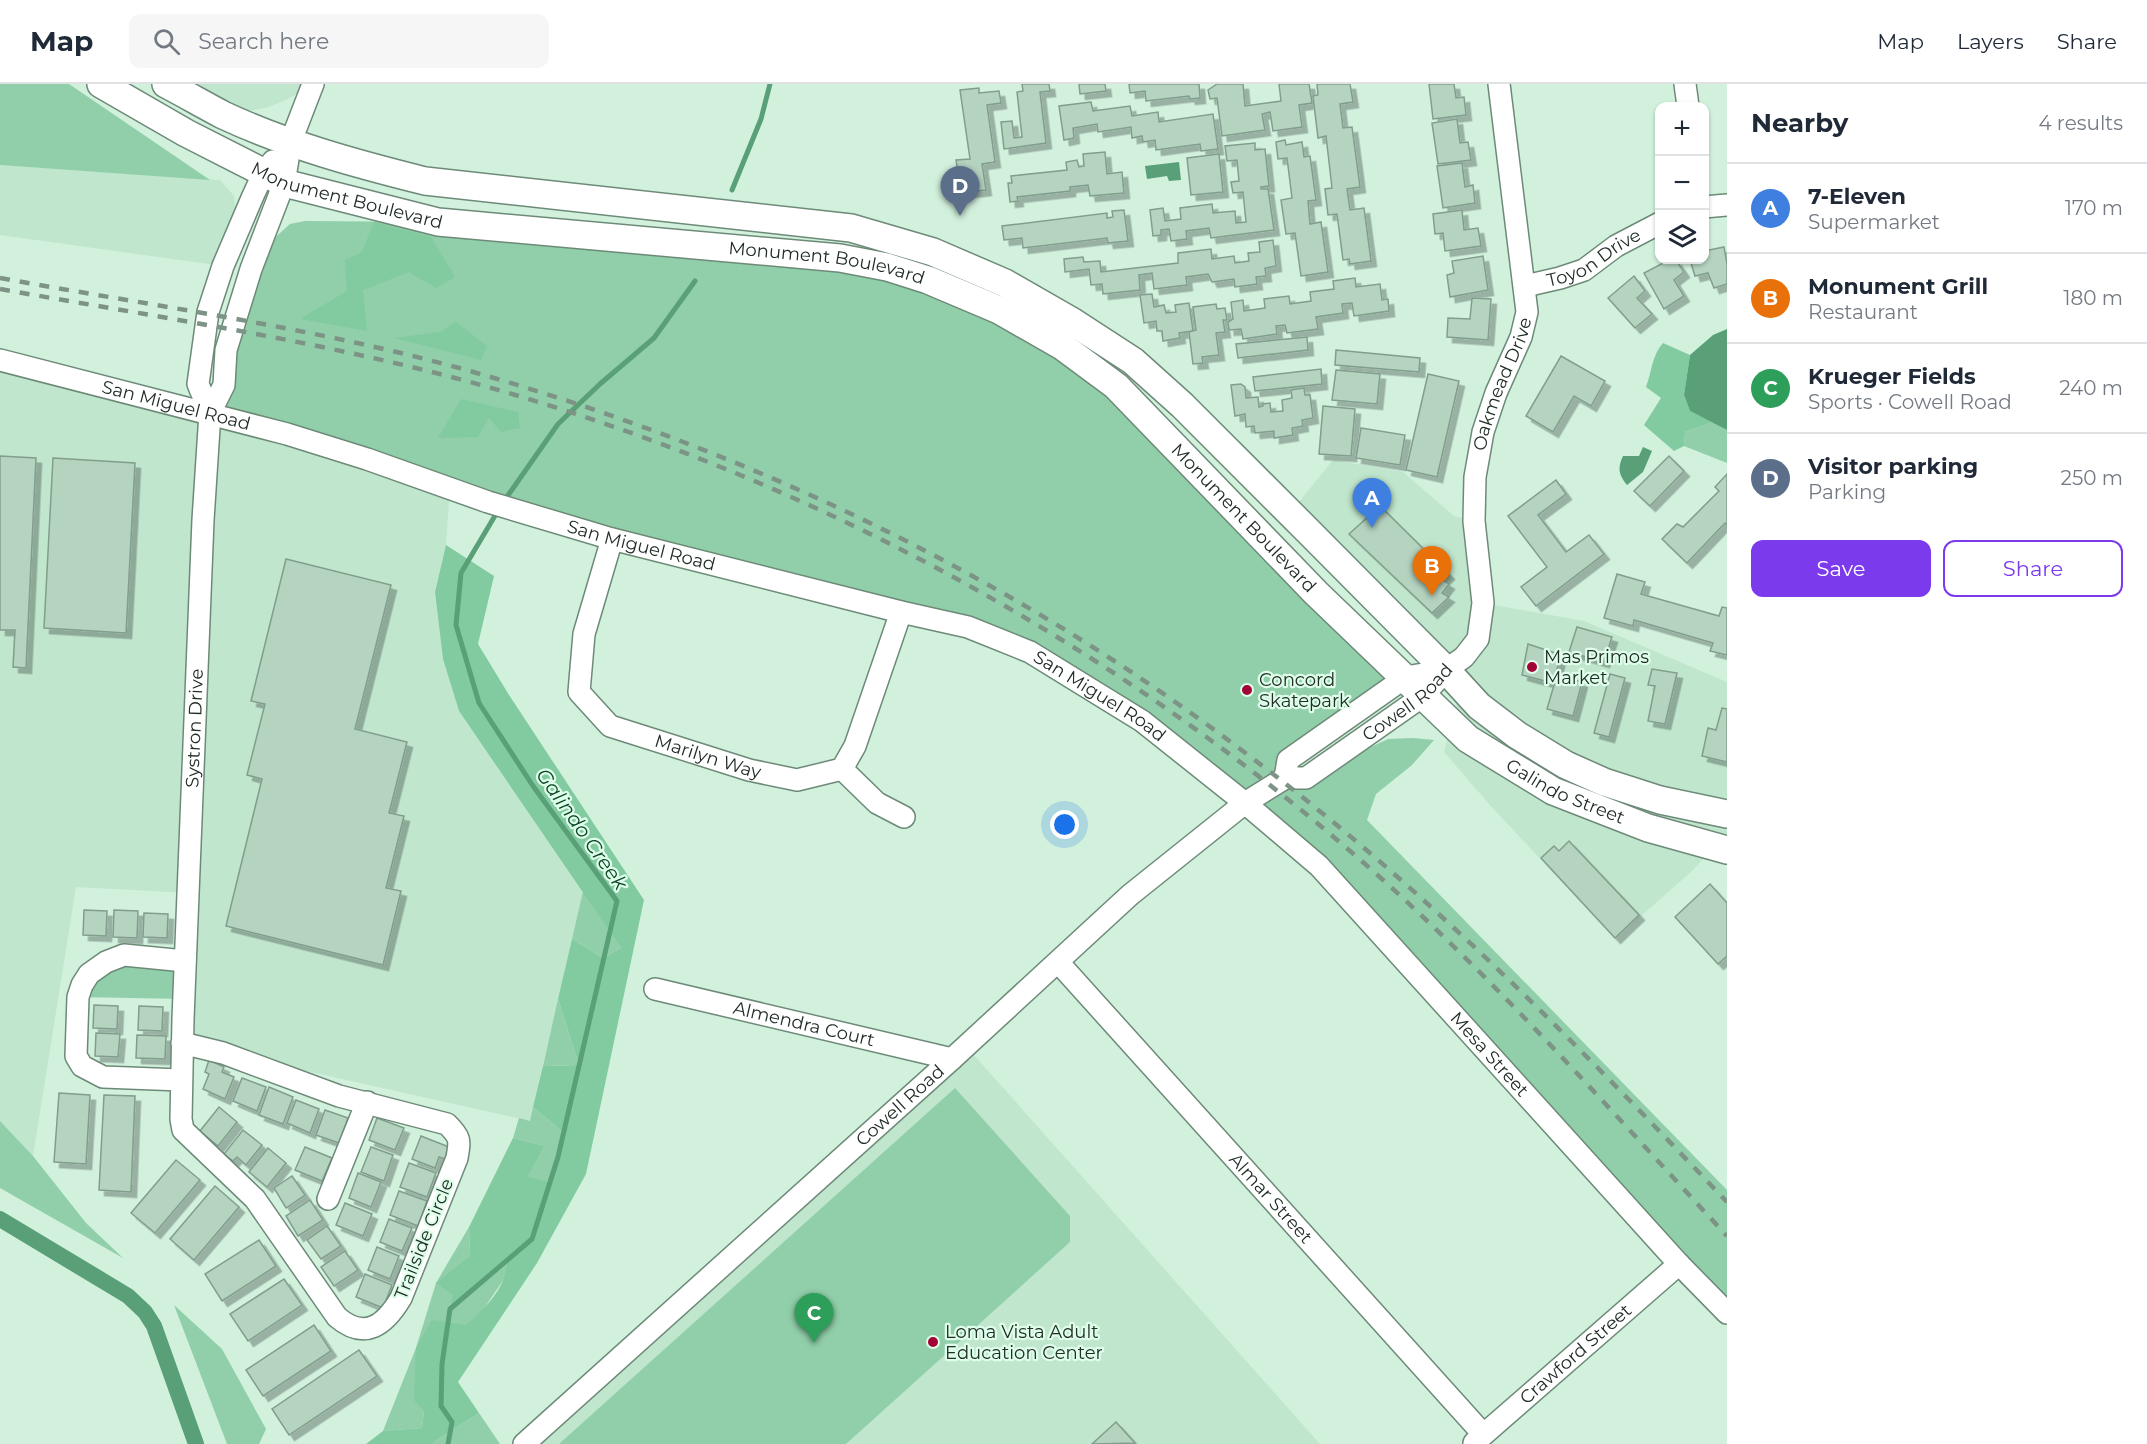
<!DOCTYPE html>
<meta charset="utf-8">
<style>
:root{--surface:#fff;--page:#f6f6f7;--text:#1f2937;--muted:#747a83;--line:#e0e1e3;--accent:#7c3aed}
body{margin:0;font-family:Montserrat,sans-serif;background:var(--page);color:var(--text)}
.controls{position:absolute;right:18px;top:18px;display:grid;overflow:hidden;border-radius:12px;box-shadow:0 2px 4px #0004}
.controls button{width:54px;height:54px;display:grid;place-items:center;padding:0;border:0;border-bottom:2px solid var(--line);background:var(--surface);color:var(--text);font:30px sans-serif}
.you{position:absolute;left:1065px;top:741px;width:21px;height:21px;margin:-15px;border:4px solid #fff;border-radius:50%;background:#1a73e8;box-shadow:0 0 0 9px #1a73e833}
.badge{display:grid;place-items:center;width:39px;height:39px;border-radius:50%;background:var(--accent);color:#fff;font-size:20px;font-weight:700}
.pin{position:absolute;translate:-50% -50px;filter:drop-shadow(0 2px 3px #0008)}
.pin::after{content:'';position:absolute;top:32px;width:21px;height:18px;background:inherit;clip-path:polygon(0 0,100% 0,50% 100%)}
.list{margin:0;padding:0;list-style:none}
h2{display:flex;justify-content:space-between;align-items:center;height:78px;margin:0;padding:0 24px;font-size:26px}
h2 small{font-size:20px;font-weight:400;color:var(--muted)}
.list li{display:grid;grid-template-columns:39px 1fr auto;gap:18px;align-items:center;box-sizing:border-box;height:90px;padding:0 24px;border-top:2px solid var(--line)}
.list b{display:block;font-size:22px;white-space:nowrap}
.list p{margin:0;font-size:20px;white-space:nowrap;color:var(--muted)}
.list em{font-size:20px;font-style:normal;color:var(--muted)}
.actions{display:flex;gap:12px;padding:18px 24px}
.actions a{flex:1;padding:14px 0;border:2px solid var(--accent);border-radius:12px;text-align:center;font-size:21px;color:var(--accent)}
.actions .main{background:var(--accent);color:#fff}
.icon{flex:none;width:33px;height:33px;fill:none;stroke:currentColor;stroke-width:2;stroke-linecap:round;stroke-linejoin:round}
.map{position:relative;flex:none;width:1727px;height:1360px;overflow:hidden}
header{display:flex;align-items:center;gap:36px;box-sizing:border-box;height:84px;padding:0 30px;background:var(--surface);border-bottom:2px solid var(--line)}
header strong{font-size:28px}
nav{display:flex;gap:33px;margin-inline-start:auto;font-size:21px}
.search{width:420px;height:54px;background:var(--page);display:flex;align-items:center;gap:15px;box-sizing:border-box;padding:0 21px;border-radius:12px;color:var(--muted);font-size:22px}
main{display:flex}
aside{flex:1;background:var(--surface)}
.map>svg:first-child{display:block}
.built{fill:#c0e6ce}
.green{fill:#90cfa9}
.forest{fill:#82ca9f}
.water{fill:#599f77}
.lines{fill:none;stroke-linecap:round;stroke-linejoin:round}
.stream{stroke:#599f77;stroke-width:5}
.canal{stroke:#599f77;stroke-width:16}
.building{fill:#b5d4c0;stroke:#819e8c;stroke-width:1.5;filter:url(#shadow)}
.minor-casing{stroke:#6d8a78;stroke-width:24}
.major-casing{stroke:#6d8a78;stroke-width:30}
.minor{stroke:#fff;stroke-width:21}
.major{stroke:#fff;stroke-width:27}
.rail{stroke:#7c9385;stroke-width:4.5;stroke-dasharray:10 10;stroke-linecap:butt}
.poi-dot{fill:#a20437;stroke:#defeea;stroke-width:2}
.labels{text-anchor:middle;stroke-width:4.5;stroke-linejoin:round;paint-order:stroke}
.street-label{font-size:18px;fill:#212d26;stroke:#defeea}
.poi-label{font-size:18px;fill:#212d26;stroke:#defeea;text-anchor:start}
.water-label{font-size:20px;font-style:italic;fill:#0c452a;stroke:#defeea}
</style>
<header>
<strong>Map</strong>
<div class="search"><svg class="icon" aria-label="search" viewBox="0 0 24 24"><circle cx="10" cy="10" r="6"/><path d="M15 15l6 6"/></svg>Search here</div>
<nav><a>Map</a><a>Layers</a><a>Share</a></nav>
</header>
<main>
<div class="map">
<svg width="1727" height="1360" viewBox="0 0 1727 1360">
<defs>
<filter id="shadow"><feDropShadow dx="5.5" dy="5.5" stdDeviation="0" flood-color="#0004"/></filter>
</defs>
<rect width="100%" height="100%" fill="#d1f1dd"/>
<!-- built -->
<g class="built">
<path d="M166 0H311L288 15 266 24 224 31Z"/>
<path d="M0 81 220 96 234 112 236 133 223 182 0 151Z"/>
<path d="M0 276 450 405 446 461 435 508 443 575 459 627 583 807 530 1037 182 959 189 809 76 803 33 1072 0 1037Z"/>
<path d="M1333 376 1403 388 1454 432 1474 437 1483 519 1584 537 1727 598V749L1692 787 1615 855 1489 720 1444 668 1471 565 1446 586 1288 428 1299 418Z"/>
<path d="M966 962 1320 1360H524Z"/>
</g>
<!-- green -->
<g class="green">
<path d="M0 0H69L210 96 0 81Z"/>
<path d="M305 137 438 138 840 174 1062 262 1406 593 1288 676 1285 694 1356 670 1388 655 1413 654 1434 656 1412 681 1376 710 1367 736 1727 1106V1229L1245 719 1030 568 901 528 210 329 269 159 290 140Z"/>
<path d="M1712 338 1727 346V379L1684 362 1685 348Z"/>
<path d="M583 807 621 864 603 874 572 855Z"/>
<path d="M185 877 183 915 78 913 106 878Z"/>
<path d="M558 915 579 981 543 982Z"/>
<path d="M955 1004 1070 1132V1158L846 1360H559Z"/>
<path d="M533 1023 564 1049 550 1098 526 1094 545 1062 513 1054 519 1034 530 1037Z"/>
<path d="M0 1037 33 1072 86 1139 123 1174 0 1104Z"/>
<path d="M469 1143 470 1172 452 1210 450 1224 508 1176 506 1192 483 1226 465 1241 424 1327 422 1344 383 1347 416 1264 436 1199Z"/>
<path d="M174 1221 222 1265 266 1345 259 1360H227Z"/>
<path d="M479 1329 500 1360H433L435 1357Z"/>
</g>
<!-- forest -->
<g class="forest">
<path d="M374 138 431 153 455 193 436 204 409 188 363 206 367 247 300 235 347 207 345 176 362 168Z"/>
<path d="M456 238 487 262 481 276 394 254 440 248Z"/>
<path d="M1663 259 1690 271 1684 311 1690 327 1712 338 1685 348 1684 362 1674 367 1644 341 1661 314 1646 303C1652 287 1652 271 1663 259Z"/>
<path d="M461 315 518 328 520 344 501 348 489 334 478 353 438 354Z"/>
<path d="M446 461 494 492 478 560 509 611 644 816 586 1090 537 1179 458 1298 479 1329 435 1357 433 1360H366L383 1347 422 1344 424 1327 414 1316 416 1264 432 1236 465 1241C485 1225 508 1202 507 1176L450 1225 452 1210 436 1199 470 1172 469 1143 513 1054 545 1062 527 1093 550 1098 564 1049 533 1023 543 982 579 981 558 915 572 855 603 874 621 864 459 627 443 575 435 508Z"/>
</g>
<!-- water -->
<g class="water">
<path d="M1179 78 1181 96 1169 97 1167 92 1147 95 1145 82Z"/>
<path d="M1727 245V346L1690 327 1684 311 1690 271 1713 251Z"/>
<path d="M1643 363 1652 367 1643 388 1627 401C1619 391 1617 385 1623 372H1639Z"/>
</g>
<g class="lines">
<!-- stream -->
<g class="stream">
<path d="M732 106 761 35 770 0"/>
<path d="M504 417 558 340 600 300 654 254 695 197"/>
<path d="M448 1360 452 1338 441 1322 442 1280 450 1225 532 1155 558 1073 617 817 533 702 479 619 456 541 461 489 499 425"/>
</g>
<!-- canal -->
<path class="canal" d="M0 1135 128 1212 145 1228 154 1242 196 1360"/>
</g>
<!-- building -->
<g class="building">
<path d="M1022 0H1049L1050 7 1040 8 1046 59 1004 65 1001 38 1012 37 1014 54 1022 53 1017 8 1023 7Z"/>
<path d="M1079 0H1105L1106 7 1080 10Z"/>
<path d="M1129 0H1199L1200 14 1190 15 1189 12 1146 17 1145 7 1130 9Z"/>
<path d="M1217 0H1243L1245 22 1281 17 1279 0H1309L1312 19 1299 21 1302 43 1273 47 1270 28 1262 30 1265 46 1222 52 1217 14 1210 15 1208 6Z"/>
<path d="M1317 0H1350L1353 18 1340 20 1343 44 1352 43 1360 103 1347 105 1350 126 1364 124 1371 177 1350 180 1349 175 1343 176 1337 130 1328 131 1325 105 1332 104 1326 52 1318 54 1313 12 1318 11Z"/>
<path d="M1429 0H1454L1456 14 1464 13 1466 31 1433 35Z"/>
<path d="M979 4V9L999 7 1001 19 987 21 995 78 982 80 986 106 961 109 956 76 970 75 960 6Z"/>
<path d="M1091 18 1093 27 1130 22 1132 32 1158 28 1159 38 1213 30 1218 65 1201 67 1200 60 1156 66 1155 56 1143 58 1142 52 1132 54 1131 43 1098 48 1097 40 1073 44 1074 54 1064 56 1059 22Z"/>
<path d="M1457 35 1460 59 1468 58 1471 76 1438 80 1432 39Z"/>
<path d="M1285 56 1286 61 1302 58 1304 73 1310 72 1316 116 1308 117 1310 140 1321 138 1328 188 1301 192 1295 149 1286 150 1281 116 1292 114 1287 74 1278 75 1276 58Z"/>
<path d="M1255 59V66L1265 65 1269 102 1261 103V105H1268L1274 146 1211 154 1209 144 1186 147 1187 155 1171 157 1169 145 1161 146V151L1153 152 1150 126 1163 124 1165 137 1181 135 1180 124 1212 120 1213 129 1235 127 1236 139 1246 138 1243 108 1233 109 1231 98 1239 97 1237 76 1227 77 1225 62Z"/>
<path d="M1105 68 1107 90 1122 88 1124 109 1090 112 1088 101 1070 103V107L1017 113 1018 117 1010 118 1008 99H1012L1011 92 1067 86 1066 78 1077 76 1079 83 1084 82 1083 70Z"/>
<path d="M1219 70 1223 108 1191 111 1187 74Z"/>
<path d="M1462 79 1465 103 1473 101 1475 119 1443 124 1437 82Z"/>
<path d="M1124 126 1128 157 1108 159 1107 154 1023 164 1022 154 1004 156 1002 142 1107 129V134L1113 133 1112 127Z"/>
<path d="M1462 126 1464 146 1478 144 1481 162 1445 167 1443 149 1435 150 1433 130Z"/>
<path d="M1273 156 1276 182 1265 184 1266 192 1256 193 1257 200 1235 203 1234 195 1212 198 1208 190 1186 193 1187 201 1154 205 1152 189 1139 191 1140 206 1103 210 1102 200 1091 201 1089 185 1065 188 1064 175 1083 173 1084 178 1100 177 1101 188 1178 179V169L1211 165 1212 175 1234 172 1235 179 1249 177 1248 169 1260 168 1259 158Z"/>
<path d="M1724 163 1727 180V200L1714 204 1708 189 1695 192 1690 176H1704V167Z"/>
<path d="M1483 172 1488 206 1450 213 1447 191 1454 189 1452 177Z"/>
<path d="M1669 176H1676L1684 188 1674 196 1684 212 1664 225 1644 189Z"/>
<path d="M1634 192 1645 207 1637 214 1652 230 1635 244 1608 214Z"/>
<path d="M1355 194 1356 203 1380 200 1382 216 1388 215 1389 227 1354 232 1352 219 1342 220 1343 229 1316 233 1318 245 1287 249 1285 241 1276 242 1277 250 1243 255 1241 245 1229 246 1228 238 1233 235 1231 218 1243 216 1244 227 1265 224 1264 215 1289 212 1290 220 1311 217 1310 208 1334 205 1333 197Z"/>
<path d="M1152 210 1154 223 1164 221 1166 229 1176 228 1175 221 1189 219 1193 247 1179 249 1180 254 1163 257 1162 247H1157L1156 237 1144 239 1140 211Z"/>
<path d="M1472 214 1491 215 1488 256 1447 253 1448 234 1470 235Z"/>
<path d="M1216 220 1217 225 1225 224 1227 236H1223L1225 248 1216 249 1219 271 1202 273 1203 279 1193 280 1189 248 1196 246 1193 223Z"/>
<path d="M1307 253 1308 266 1238 274 1236 260Z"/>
<path d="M1336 266 1420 274 1419 288 1335 281Z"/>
<path d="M1561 272 1605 297 1591 322 1574 312 1553 348 1526 332Z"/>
<path d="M1321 285 1322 300 1255 307 1253 293Z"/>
<path d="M1336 286 1380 290 1377 320 1332 316Z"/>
<path d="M1428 290 1459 297 1437 393 1406 386Z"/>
<path d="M1241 300 1245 303 1246 314 1258 313 1259 323 1263 322V320L1270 319 1271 328 1283 327 1282 316 1292 314 1291 306 1304 304 1305 311H1310L1313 334 1302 336 1303 342 1292 344 1293 351 1274 354V347L1255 349 1254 342 1246 343 1245 330 1235 332 1231 301Z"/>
<path d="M1323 322 1355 325 1351 372 1319 370Z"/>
<path d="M1361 344 1405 351 1400 381 1356 374Z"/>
<path d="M0 372 36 374 26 584 13 583 15 546H0Z"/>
<path d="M1669 372 1684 387 1650 422 1634 407Z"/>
<path d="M53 374 135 379 126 549 44 544Z"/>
<path d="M1727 390V441L1725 439 1687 479 1662 455 1677 440 1683 443 1719 407 1715 403Z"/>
<path d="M1556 396 1566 410 1538 431 1566 468 1589 451 1604 470 1536 522 1521 503 1547 483 1508 432Z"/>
<path d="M1380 422 1449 490 1443 496 1449 500 1442 509 1449 513 1432 529 1349 450Z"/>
<path d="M286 475 391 501 355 645 407 658 389 729 404 732 386 804 401 807 383 881 226 842 262 695 247 691 265 620 251 617Z"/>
<path d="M1617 490 1645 498 1641 510 1719 532 1722 523 1727 524V571L1710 567 1713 559 1634 536 1633 542 1604 534Z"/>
<path d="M1577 543 1612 553 1604 578 1569 568Z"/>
<path d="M1528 560 1561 571 1553 599 1522 591Z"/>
<path d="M1652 585 1677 589 1665 640 1648 637 1655 602 1648 601Z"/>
<path d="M1610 590 1625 594 1609 653 1594 649Z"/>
<path d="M1557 591 1582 598 1573 632 1547 625Z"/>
<path d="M1722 624 1727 625V678L1702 672 1708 644 1716 646Z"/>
<path d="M1569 757 1639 831 1615 854 1541 774 1554 762 1559 767Z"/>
<path d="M1710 800 1727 819V872L1718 880 1675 833Z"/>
<path d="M84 826 107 827 106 852 83 851Z"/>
<path d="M114 826 138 827 137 854 113 853Z"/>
<path d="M144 829 168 830 167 854 143 853Z"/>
<path d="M94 921 118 922 117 945 93 944Z"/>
<path d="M139 922 163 923 162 947 138 946Z"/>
<path d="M96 949 120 950 118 973 95 972Z"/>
<path d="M137 951 166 952 165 975 136 974Z"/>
<path d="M209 976 224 983 222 988 234 993 225 1015 203 1005 209 990 205 988Z"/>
<path d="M242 994 266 1003 257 1027 233 1017Z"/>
<path d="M269 1003 293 1013 283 1040 259 1031Z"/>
<path d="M59 1009 90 1011 86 1080 54 1078Z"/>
<path d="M104 1011 135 1012 131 1108 99 1106Z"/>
<path d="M296 1016 319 1025 310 1049 287 1039Z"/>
<path d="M219 1023 237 1038 218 1062 200 1047Z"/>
<path d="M325 1026 348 1034 339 1059 316 1051Z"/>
<path d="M377 1034 404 1044 395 1066 369 1056Z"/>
<path d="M243 1046 262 1061 246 1081 237 1073 233 1077 224 1070Z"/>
<path d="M421 1052 449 1063 445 1075 439 1073 435 1084 412 1075Z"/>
<path d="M305 1063 332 1074 322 1097 295 1086Z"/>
<path d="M371 1063 393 1071 384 1097 361 1088Z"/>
<path d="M268 1064 286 1079 267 1103 249 1088Z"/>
<path d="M176 1076 200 1096 155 1149 131 1129Z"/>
<path d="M409 1079 436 1089 427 1113 400 1103Z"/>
<path d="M358 1089 381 1098 371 1123 349 1114Z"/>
<path d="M292 1092 305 1111 286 1124 274 1104Z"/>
<path d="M215 1102 239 1123 194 1176 170 1155Z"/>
<path d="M399 1107 427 1117 418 1142 390 1131Z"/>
<path d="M310 1116 323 1136 298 1152 286 1132Z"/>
<path d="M345 1119 372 1130 363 1152 336 1141Z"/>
<path d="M389 1135 412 1144 402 1167 380 1158Z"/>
<path d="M327 1142 341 1162 321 1175 307 1156Z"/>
<path d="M259 1156 276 1182 222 1217 205 1190Z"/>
<path d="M377 1163 399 1172 390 1195 368 1186Z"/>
<path d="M345 1167 358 1186 334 1202 321 1183Z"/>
<path d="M365 1190 392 1201 383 1224 356 1213Z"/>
<path d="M284 1195 302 1221 248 1257 230 1230Z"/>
<path d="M314 1241 331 1267 263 1312 246 1286Z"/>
<path d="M359 1266 377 1292 289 1351 272 1325Z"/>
<path d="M1116 1338 1135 1359 1092 1360Z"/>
</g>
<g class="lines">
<defs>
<g id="minor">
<path d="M1685 0 1688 22"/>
<path d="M1704 123 1727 121"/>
<path id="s1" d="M1525 202 1560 194 1584 186 1616 162 1660 139"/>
<path id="s2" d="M0 276 287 350 367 375 488 418 612 455 901 528 968 543 1030 568 1142 637 1245 719 1319 782 1679 1180 1727 1229"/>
<path d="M210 329 198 300 208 228 223 182 252 114 263 90 273 77"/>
<path id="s3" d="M612 455 584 550 579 608 610 642 749 686 797 696 842 685 855 662 901 528"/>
<path d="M842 685 877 719 904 733"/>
<path d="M1285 694 1288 676 1406 593 1446 586"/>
<path id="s4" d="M1058 878 1483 1350"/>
<path id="s5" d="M655 905 952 975"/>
<path id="s6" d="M182 959 223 969 339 1012 447 1040C461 1054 460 1056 457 1074L401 1214C385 1241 365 1257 337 1233L255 1115 183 1046 181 1035 183 935 203 436 210 329 224 301 226 266 251 185 284 99 291 57 313 0"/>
<path d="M181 996 103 993 82 982 76 972 78 913 82 901 89 890 106 878 124 871 185 877"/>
<path d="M328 1115 367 1018"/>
<path id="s7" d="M1474 1359 1679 1180"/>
<path id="s8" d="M524 1360 952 975 1130 811 1245 719 1285 694H1306L1423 612 1446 586 1464 573 1478 555 1483 519 1474 437 1475 393 1483 348 1496 309 1521 253 1527 228 1499 0"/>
</g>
<g id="major">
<path id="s9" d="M101 0 186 49 284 99 438 138 840 174 887 183 928 196 999 226 1062 262 1116 302 1316 509 1468 655 1553 707 1648 744 1727 766"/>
<path d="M166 0C185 10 204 21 223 31 287 61 357 80 425 97L851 144 933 168 1005 199 1073 238 1133 277 1182 321 1310 449 1446 586 1479 622 1517 651 1566 681 1604 698 1660 716 1727 730"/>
</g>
</defs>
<!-- minor casing -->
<use href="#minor" class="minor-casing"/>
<!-- major casing -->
<use href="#major" class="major-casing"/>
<!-- minor -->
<use href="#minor" class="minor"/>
<!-- major -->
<use href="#major" class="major"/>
<!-- rail -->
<g class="rail">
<path d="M0 194C165 224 333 246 494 294 766 374 1022 499 1248 671 1423 802 1577 960 1727 1118"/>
<path d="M0 205C163 234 329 258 488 303 815 396 1119 562 1373 787 1500 900 1612 1028 1727 1152"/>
</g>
</g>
<!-- markers -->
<g class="poi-dot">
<circle cx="1532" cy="583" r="6"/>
<circle cx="1247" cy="606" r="6"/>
<circle cx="933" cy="1258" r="6"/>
</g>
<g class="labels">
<!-- street labels -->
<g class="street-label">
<text dy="6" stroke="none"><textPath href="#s9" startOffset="272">Monument Boulevard</textPath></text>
<text dy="6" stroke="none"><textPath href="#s1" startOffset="75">Toyon Drive</textPath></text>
<text dy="6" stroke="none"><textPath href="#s9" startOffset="758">Monument Boulevard</textPath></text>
<text dy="6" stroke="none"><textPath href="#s8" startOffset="1516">Oakmead Drive</textPath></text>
<text dy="6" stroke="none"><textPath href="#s2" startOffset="182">San Miguel Road</textPath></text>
<text dy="6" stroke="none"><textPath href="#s9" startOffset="1262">Monument Boulevard</textPath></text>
<text dy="6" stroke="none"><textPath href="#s2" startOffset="668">San Miguel Road</textPath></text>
<text dy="6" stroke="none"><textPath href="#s2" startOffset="1154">San Miguel Road</textPath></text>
<text dy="6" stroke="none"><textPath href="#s8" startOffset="1160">Cowell Road</textPath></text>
<text dy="6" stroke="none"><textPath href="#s6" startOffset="1192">Systron Drive</textPath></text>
<text dy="6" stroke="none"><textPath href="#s3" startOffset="306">Marilyn Way</textPath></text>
<text dy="6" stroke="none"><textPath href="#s9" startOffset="1688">Galindo Street</textPath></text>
<text dy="6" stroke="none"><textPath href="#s5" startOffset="153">Almendra Court</textPath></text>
<text dy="6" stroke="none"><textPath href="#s2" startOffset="1686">Mesa Street</textPath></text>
<text dy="6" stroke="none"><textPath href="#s8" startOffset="506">Cowell Road</textPath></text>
<text dy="6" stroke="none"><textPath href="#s4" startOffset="318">Almar Street</textPath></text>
<text transform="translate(424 1155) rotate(-68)" y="6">Trailside Circle</text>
<text dy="6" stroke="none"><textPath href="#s7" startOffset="135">Crawford Street</textPath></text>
</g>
<!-- poi labels -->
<g class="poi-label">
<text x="1544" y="579">Mas Primos<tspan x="1544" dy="21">Market</tspan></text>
<text x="1259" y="602">Concord<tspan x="1259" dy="21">Skatepark</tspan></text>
<text x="945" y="1254">Loma Vista Adult<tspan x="945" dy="21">Education Center</tspan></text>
</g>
<!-- water labels -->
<g class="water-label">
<text transform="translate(582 745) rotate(55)" y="7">Galindo Creek</text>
</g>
</g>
</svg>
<div class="controls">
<button>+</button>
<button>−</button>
<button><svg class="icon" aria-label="layers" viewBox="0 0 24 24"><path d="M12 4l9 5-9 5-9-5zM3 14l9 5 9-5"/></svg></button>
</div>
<div class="you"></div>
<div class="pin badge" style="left:1372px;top:444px;background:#3f7fe0">A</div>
<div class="pin badge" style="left:1432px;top:512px;background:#e8710a">B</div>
<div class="pin badge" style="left:814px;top:1259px;background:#2e9e5b">C</div>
<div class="pin badge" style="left:960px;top:132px;background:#5c6f8a">D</div>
</div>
<aside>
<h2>Nearby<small>4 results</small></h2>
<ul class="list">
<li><span class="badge" style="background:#3f7fe0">A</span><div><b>7-Eleven</b><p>Supermarket</p></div><em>170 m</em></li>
<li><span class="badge" style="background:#e8710a">B</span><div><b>Monument Grill</b><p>Restaurant</p></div><em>180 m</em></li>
<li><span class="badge" style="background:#2e9e5b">C</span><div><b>Krueger Fields</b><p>Sports · Cowell Road</p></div><em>240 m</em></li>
<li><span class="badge" style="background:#5c6f8a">D</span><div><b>Visitor parking</b><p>Parking</p></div><em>250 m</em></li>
</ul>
<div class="actions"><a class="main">Save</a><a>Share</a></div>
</aside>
</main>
